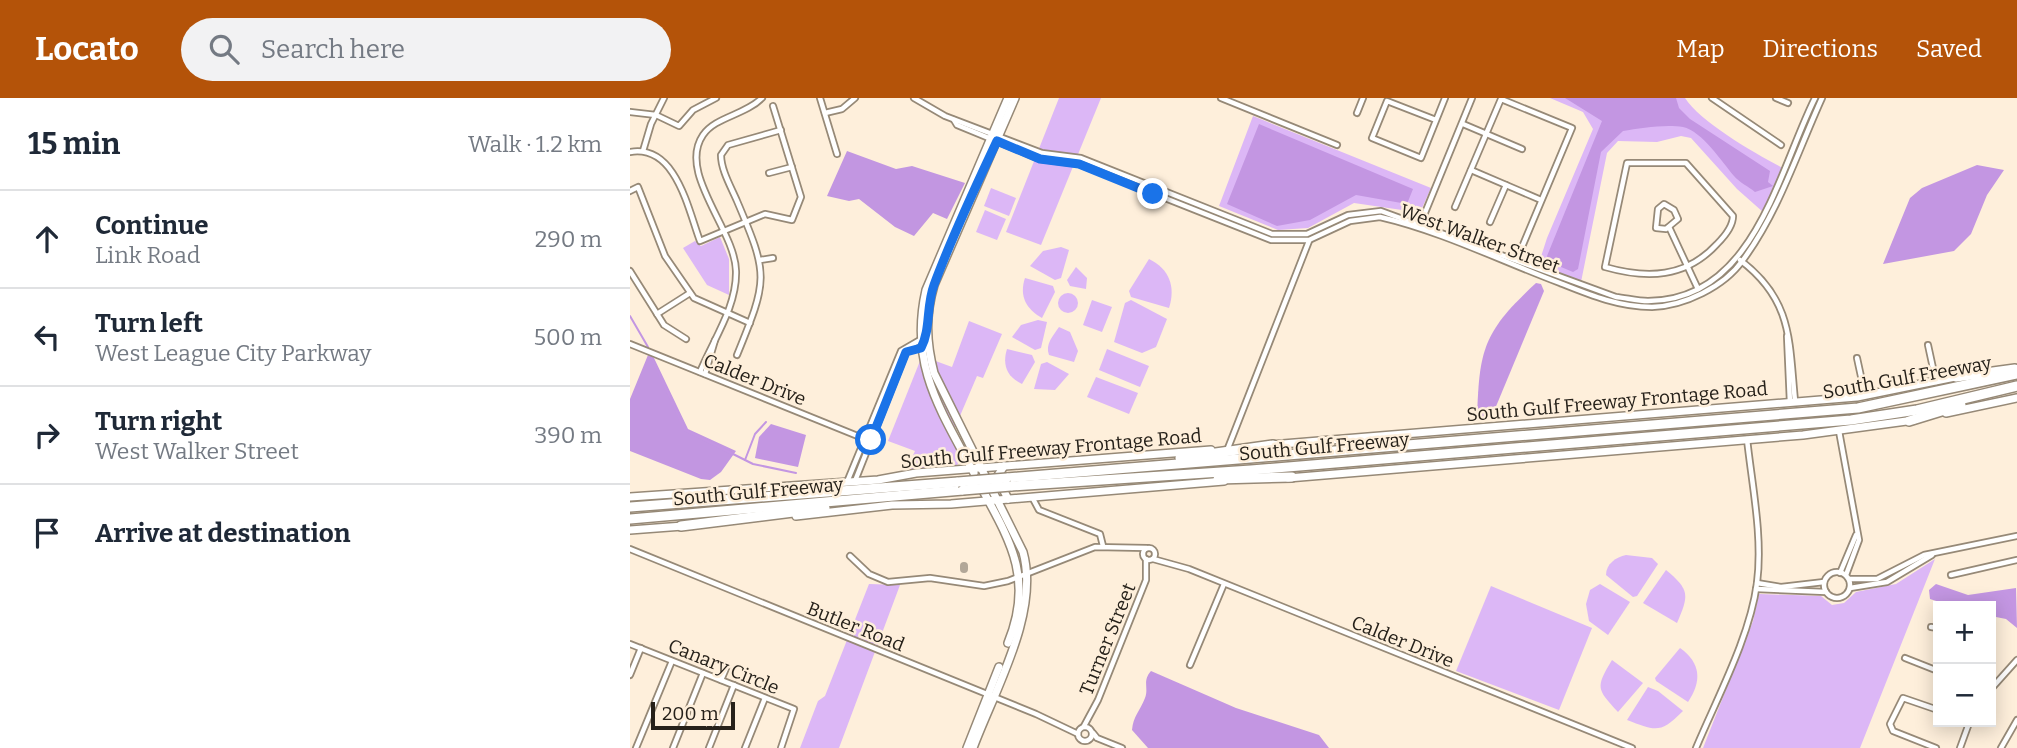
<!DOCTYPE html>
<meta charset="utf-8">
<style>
:root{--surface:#fff;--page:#f2f2f3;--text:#1f2937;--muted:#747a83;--line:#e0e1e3;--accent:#b45309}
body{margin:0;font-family:Bitter,serif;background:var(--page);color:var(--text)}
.controls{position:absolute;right:21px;bottom:21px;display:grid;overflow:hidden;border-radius:0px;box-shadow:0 4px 18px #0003}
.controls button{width:63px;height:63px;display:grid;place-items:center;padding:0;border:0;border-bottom:2px solid var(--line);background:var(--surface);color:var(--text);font:35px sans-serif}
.scale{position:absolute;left:21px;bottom:18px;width:84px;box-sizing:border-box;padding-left:7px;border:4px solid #26211a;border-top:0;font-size:19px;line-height:24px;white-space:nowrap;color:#26211a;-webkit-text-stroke:5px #feefdb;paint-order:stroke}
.stop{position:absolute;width:21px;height:21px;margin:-16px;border:5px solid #1a73e8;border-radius:50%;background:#fff}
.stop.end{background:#1a73e8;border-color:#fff;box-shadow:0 2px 7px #0008}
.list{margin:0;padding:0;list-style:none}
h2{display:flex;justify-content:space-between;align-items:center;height:91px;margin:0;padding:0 28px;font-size:30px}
h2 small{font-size:23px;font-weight:400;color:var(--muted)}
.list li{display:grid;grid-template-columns:46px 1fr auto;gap:21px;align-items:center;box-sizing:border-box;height:98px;padding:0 28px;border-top:2px solid var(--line)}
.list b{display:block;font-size:26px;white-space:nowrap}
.list p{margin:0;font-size:23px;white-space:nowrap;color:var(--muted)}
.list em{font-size:23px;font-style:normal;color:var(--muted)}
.icon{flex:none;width:38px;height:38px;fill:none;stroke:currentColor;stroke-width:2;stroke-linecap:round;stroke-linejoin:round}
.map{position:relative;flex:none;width:1387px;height:650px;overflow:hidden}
header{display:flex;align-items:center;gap:42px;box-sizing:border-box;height:98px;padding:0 35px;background:var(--accent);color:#fff}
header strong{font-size:33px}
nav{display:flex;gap:38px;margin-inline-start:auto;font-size:24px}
.search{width:490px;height:63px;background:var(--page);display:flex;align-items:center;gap:18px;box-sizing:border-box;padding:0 24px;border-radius:38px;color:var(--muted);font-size:26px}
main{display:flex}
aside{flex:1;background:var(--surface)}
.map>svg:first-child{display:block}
.green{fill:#dcb7f6}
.forest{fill:#c296e1}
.water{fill:#c396e2}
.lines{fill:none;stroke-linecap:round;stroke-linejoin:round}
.stream{stroke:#c396e2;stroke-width:2}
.taxiway{stroke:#b2a798;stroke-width:8}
.minor-casing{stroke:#968977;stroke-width:8}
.major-casing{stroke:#968977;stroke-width:10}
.highway-casing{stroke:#968977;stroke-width:12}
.minor{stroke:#fff;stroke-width:4.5}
.major{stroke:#fff;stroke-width:7}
.highway{stroke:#fff;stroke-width:9}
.highway-bridge-casing{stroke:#968977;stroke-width:12;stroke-linecap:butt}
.highway-bridge{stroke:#fff;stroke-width:9}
.route{stroke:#1a73e8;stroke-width:9}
.labels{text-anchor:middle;stroke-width:5;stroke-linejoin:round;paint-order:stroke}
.street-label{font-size:19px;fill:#26211a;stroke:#feefdb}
</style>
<header>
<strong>Locato</strong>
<div class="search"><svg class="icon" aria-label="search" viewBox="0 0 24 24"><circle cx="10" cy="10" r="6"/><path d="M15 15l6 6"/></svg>Search here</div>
<nav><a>Map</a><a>Directions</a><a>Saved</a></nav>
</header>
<main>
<aside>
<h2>15 min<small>Walk · 1.2 km</small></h2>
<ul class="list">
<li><svg class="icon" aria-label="ahead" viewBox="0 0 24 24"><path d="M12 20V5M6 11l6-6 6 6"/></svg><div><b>Continue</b><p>Link Road</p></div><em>290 m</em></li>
<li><svg class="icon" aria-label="left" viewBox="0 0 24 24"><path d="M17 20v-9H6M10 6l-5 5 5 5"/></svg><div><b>Turn left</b><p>West League City Parkway</p></div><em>500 m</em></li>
<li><svg class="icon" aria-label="right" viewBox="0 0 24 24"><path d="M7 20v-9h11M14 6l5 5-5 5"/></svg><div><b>Turn right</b><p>West Walker Street</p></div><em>390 m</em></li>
<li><svg class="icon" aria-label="arrive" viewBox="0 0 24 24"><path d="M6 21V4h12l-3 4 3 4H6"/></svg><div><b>Arrive at destination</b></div></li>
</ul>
</aside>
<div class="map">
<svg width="1387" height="650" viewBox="0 0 1387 650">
<rect width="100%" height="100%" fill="#feefdb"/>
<!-- green -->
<g class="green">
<path d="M429 0H471L411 147 376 134Z"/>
<path d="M920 0H1055C1070 24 1129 58 1155 71L1133 114 1107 91 1061 40 1051 38 1027 44 988 43 977 55 951 184 908 168 917 140 963 31 953 14Z"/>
<path d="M623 18 801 90 788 119 772 112 724 105 678 130 648 132 589 108Z"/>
<path d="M361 90 386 100 379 118 354 108Z"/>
<path d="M355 112 376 121 367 142 346 134Z"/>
<path d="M90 139 99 161V197L77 187 53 150 65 143 71 148Z"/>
<path d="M431 149 439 152 431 180 425 182 400 168 413 153Z"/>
<path d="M519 161C539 171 546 188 539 210L501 199 499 193Z"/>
<path d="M446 169 457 180 456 191 440 188 437 182Z"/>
<path d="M395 180 423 188 425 194 412 220C396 211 389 198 395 180Z"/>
<circle cx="438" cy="205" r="10"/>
<path d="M462 202 482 209 472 234 453 227Z"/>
<path d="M501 202 537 221 526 249 512 255 484 244 495 205Z"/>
<path d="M408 222 417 224 411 250 405 252 382 239 391 227Z"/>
<path d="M339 223 372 236 353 280 347 278 321 339 331 360 326 369 276 372 285 353 258 343 292 258 322 269Z"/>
<path d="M429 229 440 234 448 253 444 264 419 257C415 246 423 238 429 229Z"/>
<path d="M377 251 402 257 405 264 392 286C377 279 372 267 377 251Z"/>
<path d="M477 251 519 268 510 289 469 272Z"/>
<path d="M417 264 439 276 425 292 404 291 411 266Z"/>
<path d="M466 279 508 295 499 316 457 299Z"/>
<path d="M996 457 1022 460 1028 466 1007 498 1003 499 976 477C976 466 986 459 996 457Z"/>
<path d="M1305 461 1230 650H1073L1123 523 1129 496 1191 498 1202 507 1214 505 1226 494 1266 486Z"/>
<path d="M1036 472C1060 492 1059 497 1047 525L1013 505Z"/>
<path d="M239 486 270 487 209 650H170L188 603 195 598Z"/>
<path d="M970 486 1000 504 978 537 959 523 956 506 960 492Z"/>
<path d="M861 488 962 530 929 612 826 573Z"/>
<path d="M1050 550C1071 565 1072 583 1058 604L1026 583 1025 580Z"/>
<path d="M982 562 1013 585 988 614C967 591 965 590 982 562Z"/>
<path d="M1018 589 1028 593 1053 613C1030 636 1026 633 997 622Z"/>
</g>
<!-- forest -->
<g class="forest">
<path d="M217 53 266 71 282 68 335 85 317 121 303 115 284 138 265 129 229 101 219 103 197 98Z"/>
<path d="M18 257 24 260 58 331 106 353 91 374 80 382 71 381 0 353V301Z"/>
</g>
<!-- water -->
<g class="water">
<path d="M935 0H1046L1049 10 1060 21 1140 73 1138 84 1143 88 1125 94C1119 89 1109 84 1104 78 1092 64 1072 33 1053 29 1036 26 1010 30 993 33L971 54 948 171 943 174 919 164 917 158 972 23Z"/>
<path d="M629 26 783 91 777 106 726 97 680 122 647 128 597 106Z"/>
<path d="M1347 67 1374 72 1357 97 1341 136 1324 153 1253 166 1280 100 1292 90Z"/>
<path d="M906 185 911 186 914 193 867 306 862 318 847 322C849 251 853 234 906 185Z"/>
<path d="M141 326 176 337 168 369 125 360 129 339Z"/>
<path d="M1306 486 1338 497 1386 490 1387 530 1376 521 1361 518V508H1322L1300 501 1299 492Z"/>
<path d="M521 573 606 610 689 637 699 650H518L502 632C503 618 510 613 515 600 519 590 512 583 521 573Z"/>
</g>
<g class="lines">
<!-- stream -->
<g class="stream">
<path d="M0 218 18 249"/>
<path d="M21 258 55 332 123 366 166 375"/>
<path d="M115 362 125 336 136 324"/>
</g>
<!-- taxiway -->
<path class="taxiway" d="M334 468V471"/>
<defs>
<g id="minor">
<path d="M190 0 207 56"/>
<path d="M284 0 315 18 412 55 451 60 642 136H677L718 117 751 113 986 199C996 200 1008 203 1018 203 1124 203 1148 74 1185 0"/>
<path d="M591 0 707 47"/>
<path d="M1082 0 1151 47"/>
<path d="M1146 0 1158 5"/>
<path d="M0 14 26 17 49 28 63 12 86 0"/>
<path d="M195 15 212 11 225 0"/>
<path d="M727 15 733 0"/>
<path d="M324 22 327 27 410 61 449 66 641 142H679L720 123 750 119C811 133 871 163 930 185 960 197 989 209 1022 209 1054 208 1094 189 1113 162 1149 113 1167 55 1192 0"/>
<path d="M806 22 757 3 742 40 791 60 815 0"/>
<path d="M833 26 892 51"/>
<path d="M13 53 21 26 34 0"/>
<path d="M0 54C46 46 58 111 70 143L135 116 162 122 171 99 143 8"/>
<path d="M997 65H1056L1103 118C1103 128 1095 138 1087 146 1056 180 1017 181 975 169Z"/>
<path d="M841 72 911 102"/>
<path d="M139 75 162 69"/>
<path d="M0 93 8 89 35 158 64 200 120 225"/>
<path d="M1034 106 1044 112 1048 121 1036 131 1026 130 1028 111Z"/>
<path d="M825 109 871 1 942 30 892 149"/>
<path d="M860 124 876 87"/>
<path d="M790 127 842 0"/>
<path d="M1039 129 1068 191"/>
<path d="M130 162 143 160"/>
<path d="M1110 162C1163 202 1159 243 1165 303"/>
<path d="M0 173 34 227 56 241"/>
<path d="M27 216 60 195"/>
<path d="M1157 238 1160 305"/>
<path d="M0 246 240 343"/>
<path d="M1298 247 1306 284"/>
<path d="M107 257C138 181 139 178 107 103 101 89 91 72 91 57L98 47 151 32"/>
<path d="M1227 260 1235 297"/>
<path d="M70 274C83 242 107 209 106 173 105 131 47 75 73 37 85 19 115 17 132 0"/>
<path d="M75 276 85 242"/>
<path d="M1209 333 1229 442 1216 477"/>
<path d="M598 350 679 143"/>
<path d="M225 383 276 254 292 248"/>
<path d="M217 384 271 253 290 242"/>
<path d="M402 399 409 412 470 436 473 448"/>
<circle cx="519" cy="456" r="6"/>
<path d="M0 451 406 616 448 636"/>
<path d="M220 458 239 476 258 484 300 480 354 488 378 483 465 449 517 450"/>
<path d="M523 461 559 471 1002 650"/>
<circle cx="1207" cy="487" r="13"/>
<path d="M1210 475 1226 437"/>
<path d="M1321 477 1387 462"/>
<path d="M1219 481H1247L1294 457 1387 438"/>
<path d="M1127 485 1151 489 1194 484"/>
<path d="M1220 490 1257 484 1302 457"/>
<path d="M1126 491 1196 494"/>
<path d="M1301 529 1308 530"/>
<path d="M0 546 164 611 151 650"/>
<path d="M1275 560 1308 573"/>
<path d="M560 567 594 486"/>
<path d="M0 577 11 550"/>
<path d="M91 582 97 568"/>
<path d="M1361 591 1387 562"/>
<path d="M454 628 468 602 516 482V461"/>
<circle cx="455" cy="636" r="7"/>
<path d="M463 635 467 640 492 650"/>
<path d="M6 650 42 563"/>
<path d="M43 650 73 575"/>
<path d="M79 650 104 587"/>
<path d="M115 650 135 600"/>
<path d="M1066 650C1087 600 1120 539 1127 485 1133 439 1122 387 1117 341"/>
<path d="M1306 650 1263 633 1260 626 1273 600 1308 612"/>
<path d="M1330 650 1338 628 1336 624"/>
<path d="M1371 650 1387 622"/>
</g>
<g id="major">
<path d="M1316 315 1387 300"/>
<path d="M639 347 1227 299 1330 278"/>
<path d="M374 368 367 379 378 401"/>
<path d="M344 375C310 311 279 267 296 192L378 0"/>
<path d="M658 380 1173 337 1284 322"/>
<path d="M351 389C381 444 404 482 378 545"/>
<path d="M0 399 248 382 286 375 581 352"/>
<path d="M166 418 262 407 321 406 594 383"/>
<path d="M0 432 53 428"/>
<path d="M337 650 369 569"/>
<path d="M343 650C364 593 410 515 393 454L304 275C296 244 295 218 304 187L385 0"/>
</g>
<g id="highway">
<path d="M1326 279 1385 271"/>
<path d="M1279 323 1331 307"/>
<path d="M550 360 643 347"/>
<path d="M377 380 1228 310 1387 276"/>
<path d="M588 381 662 379"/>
<path d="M381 388 621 372 1221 322 1287 312 1387 288"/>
<path d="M0 409 328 384"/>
<path d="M0 421 333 392"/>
<path d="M51 428 195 410"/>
</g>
</defs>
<!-- minor casing -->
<use href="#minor" class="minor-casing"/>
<!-- major casing -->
<use href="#major" class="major-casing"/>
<!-- highway casing -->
<use href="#highway" class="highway-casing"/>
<!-- minor -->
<use href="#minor" class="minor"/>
<!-- major -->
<use href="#major" class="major"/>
<!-- highway -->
<use href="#highway" class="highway"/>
<defs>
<g id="highway-bridge">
<path d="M328 384 377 380"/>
<path d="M333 392 381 388"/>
</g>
</defs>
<!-- highway-bridge casing -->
<use href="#highway-bridge" class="highway-bridge-casing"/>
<!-- highway-bridge -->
<use href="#highway-bridge" class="highway-bridge"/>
</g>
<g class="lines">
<!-- route -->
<path class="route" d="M241 342 276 254 291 250C301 231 296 208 304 187 322 138 345 90 367 43L410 61 449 66 523 96"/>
</g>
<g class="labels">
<!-- street labels -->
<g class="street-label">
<text transform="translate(850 140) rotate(20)" y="7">West Walker Street</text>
<text transform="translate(1277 279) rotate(-10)" y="7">South Gulf Freeway</text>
<text transform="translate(125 281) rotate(22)" y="7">Calder Drive</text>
<text transform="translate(987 303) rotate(-5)" y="7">South Gulf Freeway Frontage Road</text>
<text transform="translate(694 348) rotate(-5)" y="7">South Gulf Freeway</text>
<text transform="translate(421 350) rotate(-5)" y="7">South Gulf Freeway Frontage Road</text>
<text transform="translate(128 393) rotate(-5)" y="7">South Gulf Freeway</text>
<text transform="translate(226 528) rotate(22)" y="7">Butler Road</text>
<text transform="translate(477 541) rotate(-68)" y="7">Turner Street</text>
<text transform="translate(773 543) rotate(22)" y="7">Calder Drive</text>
<text transform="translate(94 568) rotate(22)" y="7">Canary Circle</text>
</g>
</g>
</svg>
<div class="controls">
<button>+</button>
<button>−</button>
</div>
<div class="scale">200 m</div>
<div class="stop" style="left:241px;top:342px"></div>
<div class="stop end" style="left:523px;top:96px"></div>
</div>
</main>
